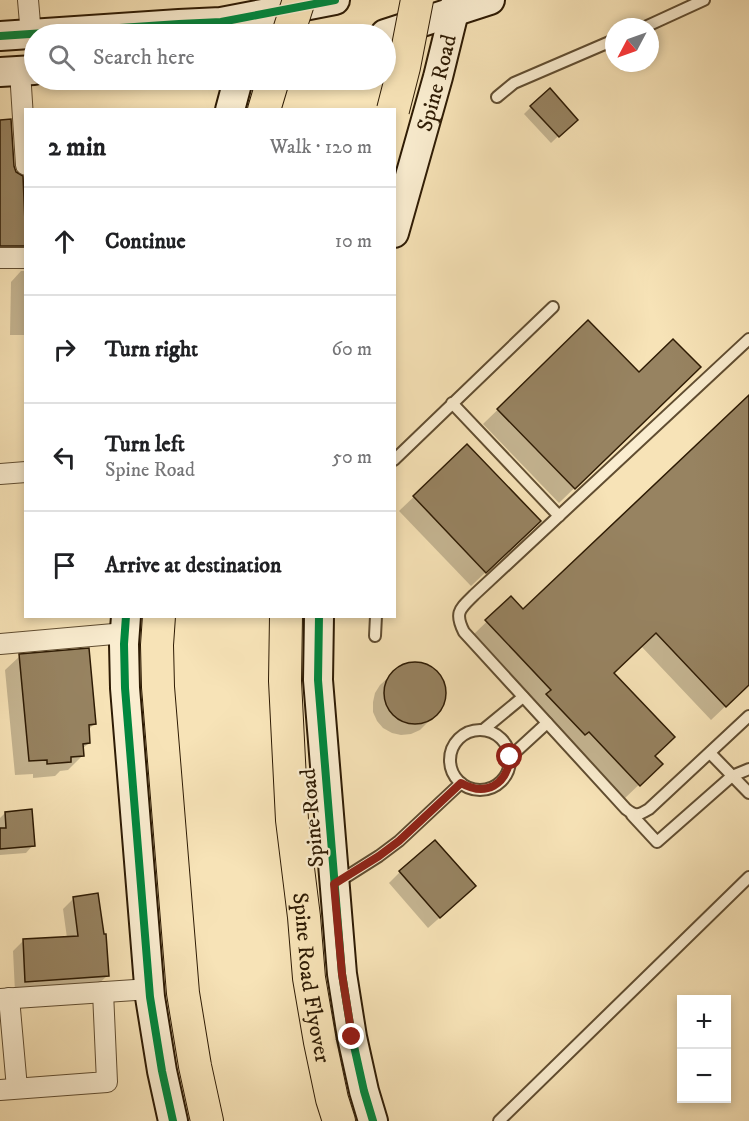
<!DOCTYPE html>
<meta charset="utf-8">
<style>
:root{--surface:#fff;--page:#f2f2f2;--text:#202124;--muted:#757577;--line:#e0e0e0}
body{margin:0;font-family:"IM FELL DW Pica",serif;background:var(--page);color:var(--text)}
.controls{position:absolute;right:18px;bottom:18px;display:grid;overflow:hidden;border-radius:0px;box-shadow:0 3px 9px #0003}
.controls button{width:54px;height:54px;display:grid;place-items:center;padding:0;border:0;border-bottom:2px solid var(--line);background:var(--surface);color:var(--text);font:30px sans-serif}
.compass{position:absolute;left:605px;top:18px;width:54px;height:54px;border-radius:50%;background:var(--surface);box-shadow:0 3px 9px #0003;rotate:229deg}
.stop{position:absolute;width:18px;height:18px;margin:-14px;border:4px solid #8f2418;border-radius:50%;background:#fff}
.stop.end{background:#8f2418;border-color:#fff;box-shadow:0 2px 6px #0008}
.list{margin:0;padding:0;list-style:none}
h2{display:flex;justify-content:space-between;align-items:center;height:78px;margin:0;padding:0 24px;font-size:26px}
h2 small{font-size:20px;font-weight:400;color:var(--muted)}
.list li{display:grid;grid-template-columns:39px 1fr auto;gap:18px;align-items:center;box-sizing:border-box;height:108px;padding:0 24px;border-top:2px solid var(--line)}
.list b{display:block;font-size:22px;white-space:nowrap}
.list p{margin:0;font-size:20px;white-space:nowrap;color:var(--muted)}
.list em{font-size:20px;font-style:normal;color:var(--muted)}
.icon{flex:none;width:33px;height:33px;fill:none;stroke:currentColor;stroke-width:2;stroke-linecap:round;stroke-linejoin:round}
.map{position:relative;flex:none;width:749px;height:1121px;overflow:hidden}
.search{position:absolute;background:var(--surface);box-shadow:0 3px 9px #0003;left:24px;top:24px;width:372px;height:66px;display:flex;align-items:center;gap:15px;box-sizing:border-box;padding:0 21px;border-radius:33px;color:var(--muted);font-size:22px}
.panel{position:absolute;background:var(--surface);box-shadow:0 3px 9px #0003;left:24px;top:108px;width:372px;height:510px;border-radius:0px}
.map>svg:first-child{display:block}
.shadow{fill:#0003}
.building{fill:#978361;stroke:#2e1b04;stroke-width:1.5}
.lines{fill:none;stroke-linecap:round;stroke-linejoin:round}
.lane-casing{stroke:#604d31;stroke-width:14}
.street-casing{stroke:#604d31;stroke-width:22}
.secondary-casing{stroke:#2e1b04;stroke-width:32}
.primary-casing{stroke:#2e1b04;stroke-width:34}
.lane{stroke:#faedd0;stroke-width:10}
.street{stroke:#faedd0;stroke-width:20}
.secondary{stroke:#faedd0;stroke-width:28}
.primary{stroke:#f7e3b7;stroke-width:32}
.primary-bridge-casing{stroke:#2e1b04;stroke-width:34;stroke-linecap:butt}
.primary-bridge{stroke:#f7e3b7;stroke-width:32}
.cycleway-casing{stroke:#faedd0;stroke-width:11}
.cycleway{stroke:#00873e;stroke-width:8}
.route{stroke:#8f2418;stroke-width:8}
.labels{text-anchor:middle;stroke-width:4.5;stroke-linejoin:round;paint-order:stroke}
.street-label{font-size:22px;fill:#2e1b04;stroke:#faedd0}
</style>
<div class="map">
<svg width="749" height="1121" viewBox="0 0 749 1121">
<rect width="100%" height="100%" fill="#f7e3b7"/>
<filter id="stains"><feTurbulence type="fractalNoise" baseFrequency=".00333" numOctaves="4"/><feColorMatrix values="0 0 0 0 .2 0 0 0 0 .09 0 0 0 0 .02 0 0 0 .5 -.17"/></filter>
<radialGradient id="worn" r=".72"><stop offset=".6" stop-color="#630" stop-opacity="0"/><stop offset="1" stop-color="#630" stop-opacity=".3"/></radialGradient>
<!-- shadow -->
<g class="shadow">
<path d="M531 107 568 127 551 143 524 114Z"/>
<path d="M0 121 15 173 21 177 26 178V246L17 255H0Z"/>
<path d="M21 271H26V335H10L11 282Z"/>
<path d="M588 322 639 374 699 367 559 503 483 424Z"/>
<path d="M749 397V684L711 720 641 646 612 673 653 756 646 778 624 799 472 636 511 598 523 611Z"/>
<path d="M467 446 525 535 471 586 399 511Z"/>
<path d="M20 656 95 723 88 730 89 743 82 749 83 755 68 770 60 771 55 776 33 778V774L15 775 5 670Z"/>
<path d="M410 664H419L429 667 437 673 442 682 444 691 443 701 439 711 420 730 411 734 401 735 392 733 383 728 377 721 373 712V702L375 693 380 685 400 667Z"/>
<path d="M5 813 33 845 26 853 0 855V898V818Z"/>
<path d="M400 872 463 897 428 928 389 883Z"/>
<path d="M74 898 107 976 96 986 15 992 13 951 23 941 67 938 63 909Z"/>
</g>
<!-- building -->
<g class="building">
<path d="M550 88 578 120 559 137 530 106Z"/>
<path d="M11 119 14 166 16 172 23 176 26 246H0V120Z"/>
<path d="M588 320 639 372 673 339 701 367 575 489 497 409Z"/>
<path d="M749 395V685L726 707 656 633 614 673 675 737 655 756 663 764 640 786 589 732 585 735 546 694 551 690 485 620 511 596 523 609Z"/>
<path d="M467 444 541 521 486 573 413 496Z"/>
<path d="M89 648 96 724 89 725 90 743 83 744 84 756 71 757V762L47 764V760L29 761 19 654Z"/>
<circle cx="415" cy="693" r="31"/>
<path d="M32 809 35 846 0 849V828H6L5 812Z"/>
<path d="M435 840 476 886 440 918 399 871Z"/>
<path d="M98 893 104 934H106L109 976 25 982 23 939 78 936 73 897Z"/>
</g>
<g class="lines">
<defs>
<g id="lane">
<path d="M645 27 704 0"/>
<path d="M497 97 514 83 614 40"/>
<path d="M749 339 474 595C460 609 454 612 464 632L626 809C636 817 639 815 649 809L749 716"/>
<path d="M452 403 559 516"/>
<path d="M394 460 553 307"/>
<path d="M375 636 376 616"/>
<path d="M483 730 523 697"/>
<circle cx="480" cy="760" r="30"/>
<path d="M710 753 749 793"/>
<path d="M510 757 547 723"/>
<path d="M632 815 657 842 732 776 749 769"/>
<path d="M338 882 379 856 399 841 461 783"/>
<path d="M499 1121 749 877"/>
</g>
<g id="street">
<path d="M28 0 31 35"/>
<path d="M20 71 26 165"/>
<path d="M0 258H26"/>
<path d="M0 474 26 472"/>
<path d="M0 644 125 633"/>
<path d="M9 998 17 1088"/>
<path d="M0 999 150 989"/>
<path d="M0 1090 107 1082 103 992"/>
</g>
<g id="secondary">
<path d="M385 34 490 0"/>
<path d="M0 36 179 24 221 22 335 0"/>
<path d="M0 72 34 70"/>
<path d="M230 110 238 80"/>
<path id="s1" d="M394 233 438 77 455 8 456 0"/>
<path d="M126 616 124 644 125 688 150 997 162 1071 173 1121"/>
<path d="M319 616 318 680 342 974 352 1037 364 1091 373 1121"/>
</g>
<g id="primary">
<path d="M264 110 273 80"/>
<path d="M159 616 157 645 158 687 183 993 195 1066 207 1121"/>
<path id="s2" d="M286 616 285 681 292 820 304 917 309 978 320 1042 332 1099 339 1121"/>
</g>
</defs>
<!-- lane casing -->
<use href="#lane" class="lane-casing"/>
<!-- street casing -->
<use href="#street" class="street-casing"/>
<!-- secondary casing -->
<use href="#secondary" class="secondary-casing"/>
<!-- primary casing -->
<use href="#primary" class="primary-casing"/>
<!-- lane -->
<use href="#lane" class="lane"/>
<!-- street -->
<use href="#street" class="street"/>
<!-- secondary -->
<use href="#secondary" class="secondary"/>
<!-- primary -->
<use href="#primary" class="primary"/>
<defs>
<g id="primary-bridge">
<path d="M288 34 299 0"/>
<path d="M393 110 404 67 417 0"/>
</g>
</defs>
<!-- primary-bridge casing -->
<use href="#primary-bridge" class="primary-bridge-casing"/>
<!-- primary-bridge -->
<use href="#primary-bridge" class="primary-bridge"/>
<defs>
<g id="cycleway">
<path d="M0 36 179 24 221 22 335 0"/>
<path d="M126 616 124 644 125 688 150 997 162 1071 173 1121"/>
<path d="M319 616 318 680 342 974 352 1037 364 1091 373 1121"/>
</g>
</defs>
<!-- cycleway casing -->
<use href="#cycleway" class="cycleway-casing"/>
<!-- cycleway -->
<use href="#cycleway" class="cycleway"/>
</g>
<g class="lines">
<!-- route -->
<path class="route" d="M352 1037 342 974 334 884 379 856 399 841 461 783C486 797 507 785 510 757"/>
</g>
<g class="labels">
<!-- street labels -->
<g class="street-label">
<text dy="8" stroke="none"><textPath href="#s1" startOffset="156">Spine Road</textPath></text>
<text transform="translate(311 818) rotate(-95)" y="8">Spine Road</text>
<text dy="8" stroke="none"><textPath href="#s2" startOffset="363">Spine Road Flyover</textPath></text>
</g>
</g>
<rect width="100%" height="100%" filter="url(#stains)"/>
<rect width="100%" height="100%" fill="url(#worn)"/>
</svg>
<div class="controls">
<button>+</button>
<button>−</button>
</div>
<svg class="compass" viewBox="-18 -18 36 36"><path d="M0-13l5 13h-10z" fill="#e53935"/><path d="M0 13l5-13h-10z" fill="#757577"/></svg>
<div class="stop" style="left:510px;top:757px"></div>
<div class="stop end" style="left:352px;top:1037px"></div>
<div class="search"><svg class="icon" aria-label="search" viewBox="0 0 24 24"><circle cx="10" cy="10" r="6"/><path d="M15 15l6 6"/></svg>Search here</div>
<section class="panel">
<h2>2 min<small>Walk · 120 m</small></h2>
<ul class="list">
<li><svg class="icon" aria-label="ahead" viewBox="0 0 24 24"><path d="M12 20V5M6 11l6-6 6 6"/></svg><div><b>Continue</b></div><em>10 m</em></li>
<li><svg class="icon" aria-label="right" viewBox="0 0 24 24"><path d="M7 20v-9h11M14 6l5 5-5 5"/></svg><div><b>Turn right</b></div><em>60 m</em></li>
<li><svg class="icon" aria-label="left" viewBox="0 0 24 24"><path d="M17 20v-9H6M10 6l-5 5 5 5"/></svg><div><b>Turn left</b><p>Spine Road</p></div><em>50 m</em></li>
<li><svg class="icon" aria-label="arrive" viewBox="0 0 24 24"><path d="M6 21V4h12l-3 4 3 4H6"/></svg><div><b>Arrive at destination</b></div></li>
</ul>
</section>
</div>
